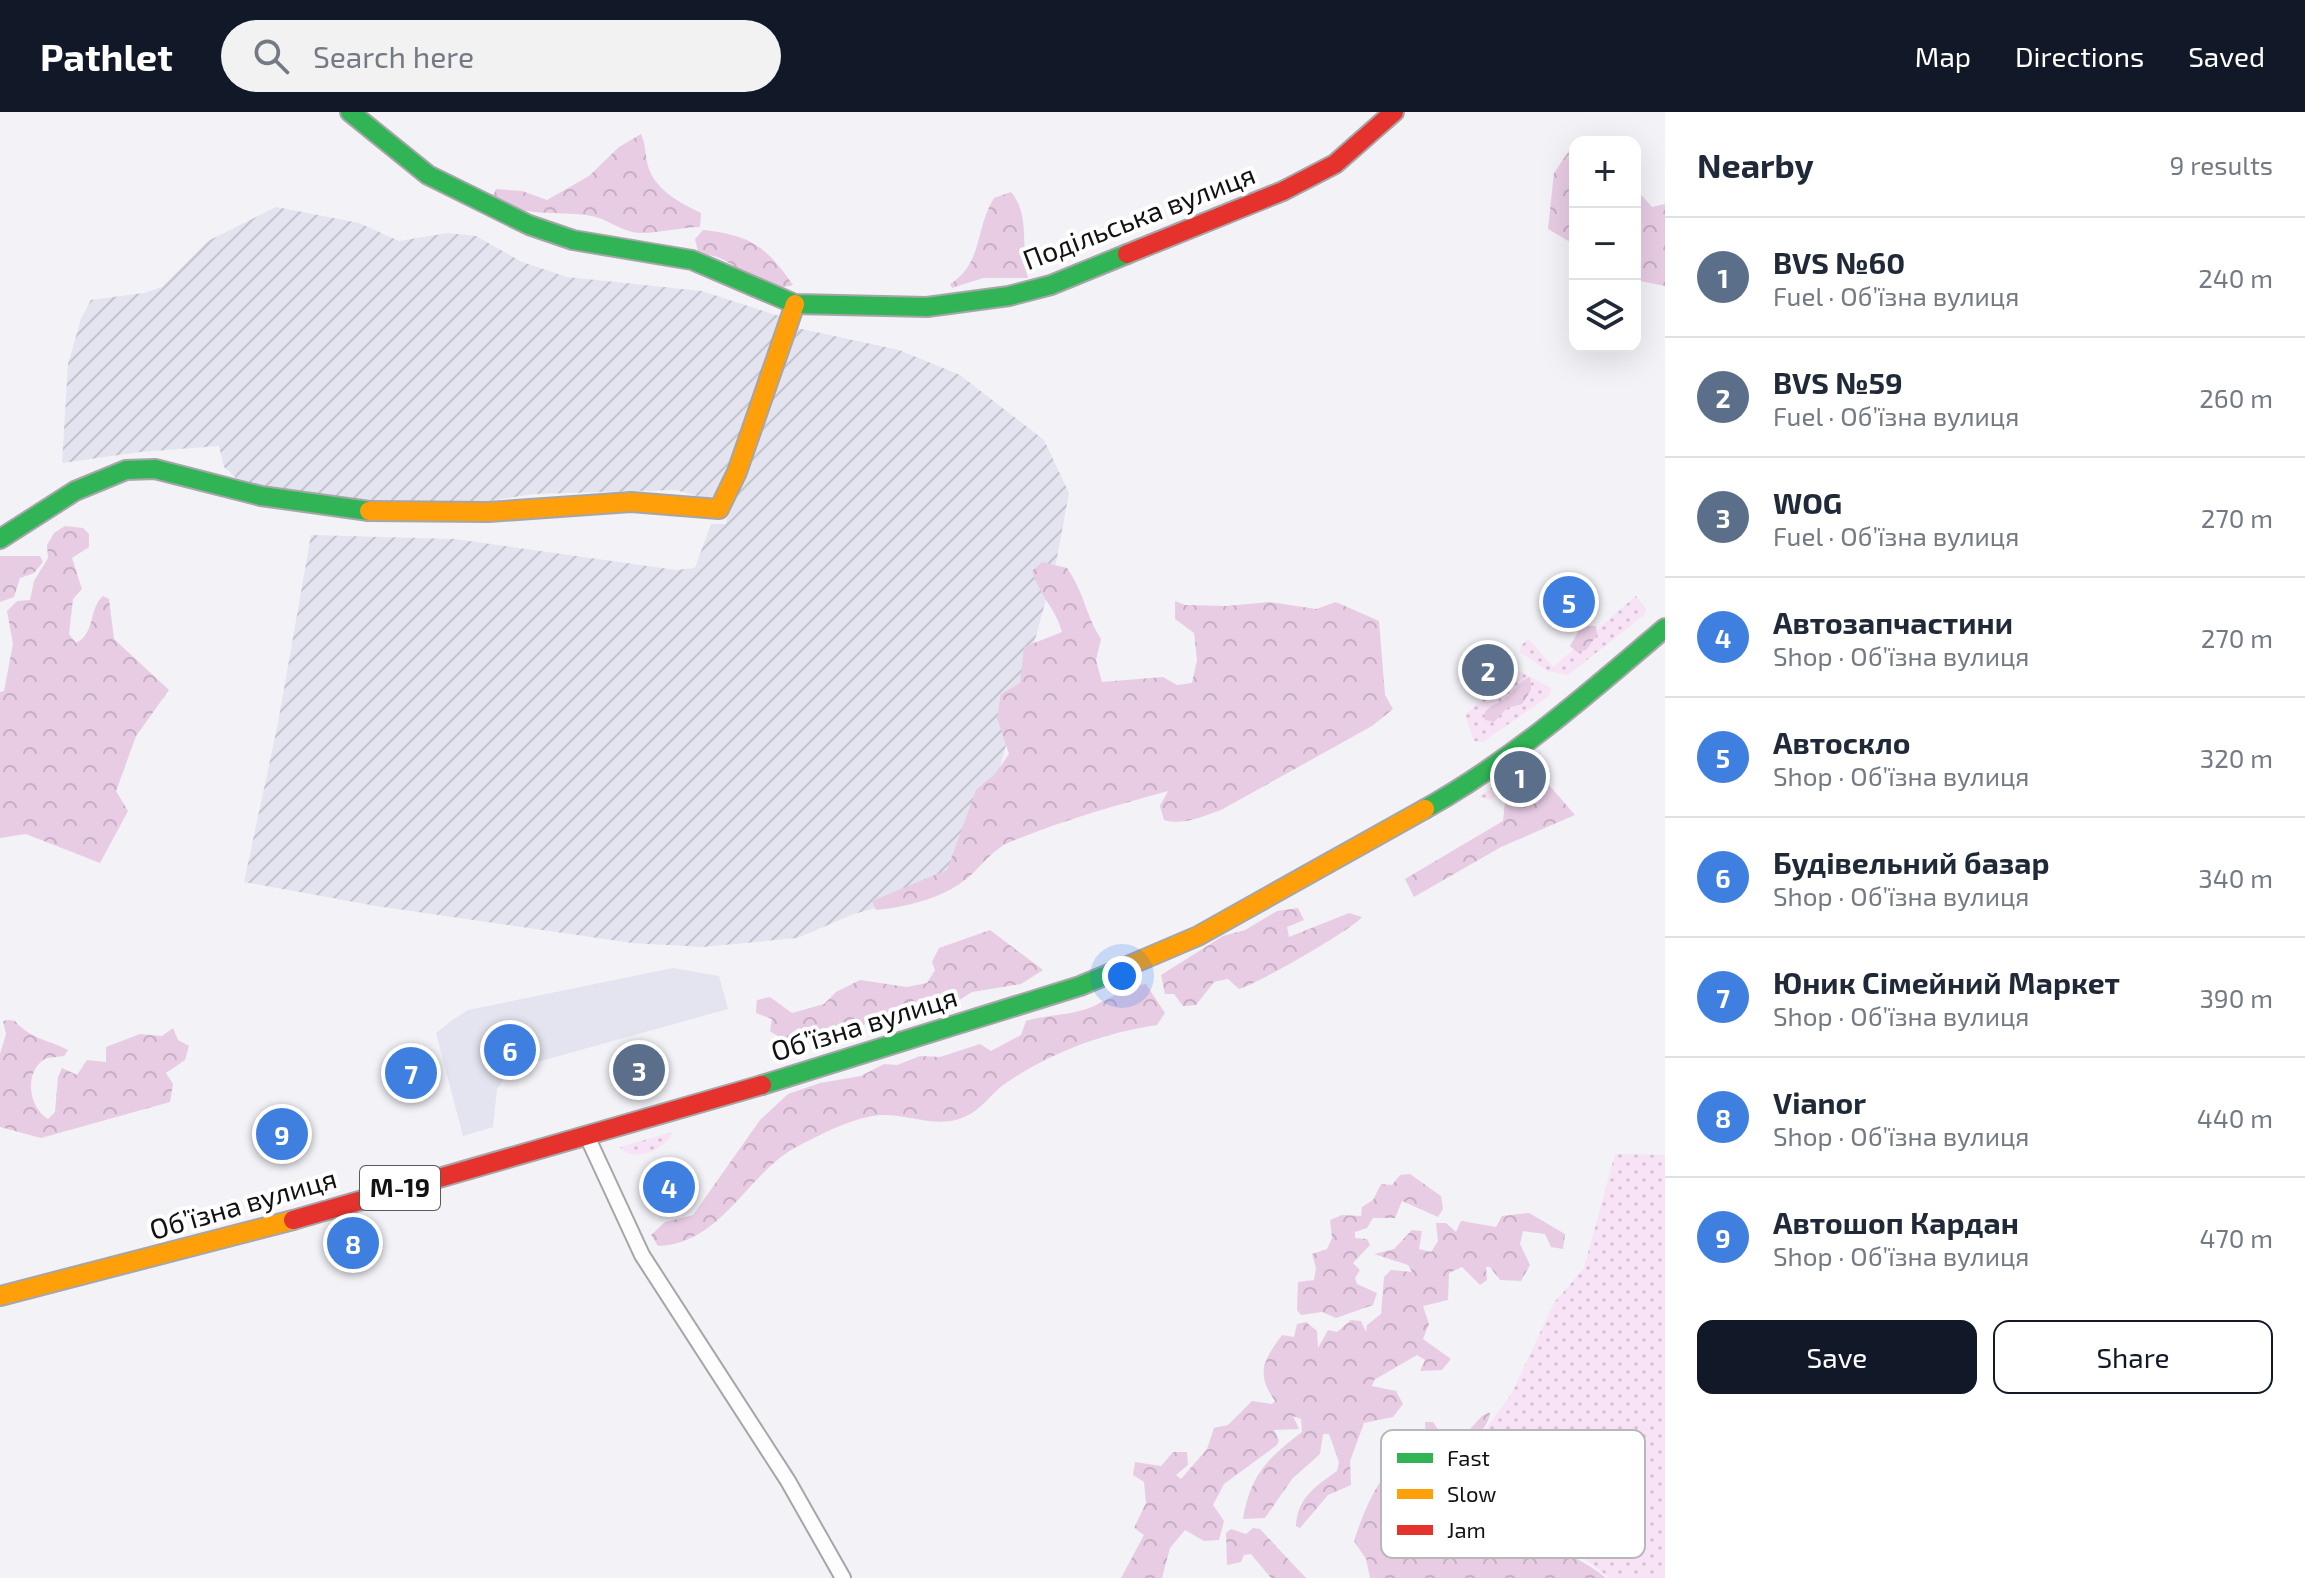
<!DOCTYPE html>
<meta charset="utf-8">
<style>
:root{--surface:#fff;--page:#f2f2f3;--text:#1f2937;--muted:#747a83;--line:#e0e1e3;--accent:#111827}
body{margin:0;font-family:"Exo 2",sans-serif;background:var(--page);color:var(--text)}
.controls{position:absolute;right:24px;top:24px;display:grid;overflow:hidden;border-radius:16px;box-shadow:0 8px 32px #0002}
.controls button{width:72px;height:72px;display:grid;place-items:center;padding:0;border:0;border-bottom:2px solid var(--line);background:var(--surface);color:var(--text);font:40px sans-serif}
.you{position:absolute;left:1122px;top:864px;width:28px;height:28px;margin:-20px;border:6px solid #fff;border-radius:50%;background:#1a73e8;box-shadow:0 0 0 12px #1a73e833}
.badge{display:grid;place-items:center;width:52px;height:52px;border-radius:50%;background:var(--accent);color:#fff;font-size:26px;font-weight:700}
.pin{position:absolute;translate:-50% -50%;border:4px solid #fff;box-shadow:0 2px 8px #0006}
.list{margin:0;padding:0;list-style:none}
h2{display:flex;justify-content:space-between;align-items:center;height:104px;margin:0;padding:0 32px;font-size:34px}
h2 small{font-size:26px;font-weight:400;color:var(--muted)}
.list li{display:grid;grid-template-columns:52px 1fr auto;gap:24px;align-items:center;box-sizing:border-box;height:120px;padding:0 32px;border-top:2px solid var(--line)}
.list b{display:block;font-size:30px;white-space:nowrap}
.list p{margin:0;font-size:26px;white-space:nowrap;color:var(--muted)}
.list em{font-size:26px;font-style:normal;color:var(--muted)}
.actions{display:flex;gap:16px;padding:24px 32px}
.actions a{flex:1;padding:18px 0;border:2px solid var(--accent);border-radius:16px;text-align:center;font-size:28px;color:var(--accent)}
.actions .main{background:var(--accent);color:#fff}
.icon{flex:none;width:44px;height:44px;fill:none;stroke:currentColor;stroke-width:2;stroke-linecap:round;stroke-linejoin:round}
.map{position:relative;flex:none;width:1665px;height:1466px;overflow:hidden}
header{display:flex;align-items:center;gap:48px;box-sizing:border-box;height:112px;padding:0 40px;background:var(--accent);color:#fff}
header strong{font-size:38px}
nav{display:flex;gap:44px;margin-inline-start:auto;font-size:28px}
.search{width:560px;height:72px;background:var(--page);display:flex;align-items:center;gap:20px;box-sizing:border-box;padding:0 28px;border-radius:44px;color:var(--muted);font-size:30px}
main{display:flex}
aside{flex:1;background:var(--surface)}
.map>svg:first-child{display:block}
.built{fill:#e3e4ef}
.industrial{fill:url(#industrial-furrows)}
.grass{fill:url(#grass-dots)}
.forest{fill:url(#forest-crowns)}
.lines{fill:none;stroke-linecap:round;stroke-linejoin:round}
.street-casing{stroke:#a6a6a9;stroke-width:18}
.fast-casing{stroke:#a6a6a9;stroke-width:22}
.slow-casing{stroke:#a6a6a9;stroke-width:22}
.jam-casing{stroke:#a6a6a9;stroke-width:22}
.street{stroke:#fdfdfe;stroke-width:14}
.fast{stroke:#30b455;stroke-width:18}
.slow{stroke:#ff9f0a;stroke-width:18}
.jam{stroke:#e5322d;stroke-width:18}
.labels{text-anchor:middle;stroke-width:8;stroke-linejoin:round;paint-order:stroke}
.shield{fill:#fff;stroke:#58595a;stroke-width:2}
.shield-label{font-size:26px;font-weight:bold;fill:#111214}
.street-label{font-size:28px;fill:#111214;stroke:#fff}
.key{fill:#fff;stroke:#b8b8b8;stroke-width:2}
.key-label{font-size:22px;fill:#111214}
</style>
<header>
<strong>Pathlet</strong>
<div class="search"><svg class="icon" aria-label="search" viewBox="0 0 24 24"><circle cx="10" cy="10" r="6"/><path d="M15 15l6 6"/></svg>Search here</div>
<nav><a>Map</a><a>Directions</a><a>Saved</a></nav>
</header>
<main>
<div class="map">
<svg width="1665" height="1466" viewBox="0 0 1665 1466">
<defs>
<pattern id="industrial-furrows" width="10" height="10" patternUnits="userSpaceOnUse" patternTransform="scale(2)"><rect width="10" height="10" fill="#e3e4ef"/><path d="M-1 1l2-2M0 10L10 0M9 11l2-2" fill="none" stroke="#c2c3cc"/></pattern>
<pattern id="grass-dots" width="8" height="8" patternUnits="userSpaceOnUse" patternTransform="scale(2)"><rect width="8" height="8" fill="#f8e2f5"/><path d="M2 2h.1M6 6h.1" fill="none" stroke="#d4c1d1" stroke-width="1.8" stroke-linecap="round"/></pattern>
<pattern id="forest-crowns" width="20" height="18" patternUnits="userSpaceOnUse" patternTransform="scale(2)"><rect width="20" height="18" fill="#e8cce4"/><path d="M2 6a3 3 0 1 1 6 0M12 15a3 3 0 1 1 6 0" fill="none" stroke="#c6aec3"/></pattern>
</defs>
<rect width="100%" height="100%" fill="#f2f2f7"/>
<!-- built -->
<path class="built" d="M673 856 719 864 728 897 512 957 497 977 493 1015 463 1024 436 921 451 909 468 898Z"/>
<!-- industrial -->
<g class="industrial">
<path d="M276 95 359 111 399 129 448 121 476 124 522 150 567 165 702 179 779 204 741 331 720 379 708 387 676 378 534 382 483 390 377 389 257 374 236 366 224 355 219 334 140 340 62 351 68 252 81 207 91 188 144 181 162 175 208 129Z"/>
<path d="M797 216 899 238 960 263 1044 328 1069 381 1056 451 995 673 972 721 959 773 854 802 797 826 702 835 632 831 376 794 244 770 278 611 311 423 455 427 676 458 695 456 711 412H726L729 394Z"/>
</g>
<!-- grass -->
<g class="grass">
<path d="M1636 484 1646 497 1644 503 1568 563 1548 559 1520 540 1521 533 1529 527 1553 555Z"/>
<path d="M1517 558 1551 576 1550 583 1483 630 1474 629 1465 603Z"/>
<path d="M1541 639 1537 657 1525 665 1520 661 1509 669 1512 674 1490 688 1479 685Z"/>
<path d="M673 1020C666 1036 635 1053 620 1035Z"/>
<path d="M1615 1042 1665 1043V1466H1609L1536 1408 1467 1343 1512 1281 1554 1191 1584 1156Z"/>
</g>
<!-- forest -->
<g class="forest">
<path d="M641 22C646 33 645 42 648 54 655 78 680 91 701 101L700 115C681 115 660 121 643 121 626 122 612 110 596 105 566 97 516 108 493 84L496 77 522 79 547 88 589 64 619 35Z"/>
<path d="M1575 30V133L1548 117 1554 61Z"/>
<path d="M1635 76 1652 95 1665 92V174L1635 168Z"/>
<path d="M1011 80C1031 103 1020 137 1028 166H983L952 176 950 172C983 152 975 116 994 86Z"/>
<path d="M703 118C750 123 766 134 793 173 751 185 736 139 699 143L695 127Z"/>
<path d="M65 414 83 416 89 422V435L72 446 82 477 73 487 69 522 76 531C96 521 88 497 103 484L109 487 114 527 169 578 136 624 116 679 128 699 100 751 26 722 0 726V580L4 579 13 532 7 499 17 489 30 488 34 469 48 446 47 433 54 421Z"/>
<path d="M0 444H40L43 450 34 461 20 466 14 485 0 490Z"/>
<path d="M1042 450 1067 456C1085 482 1085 502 1101 527L1096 548 1102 570 1163 565 1177 573 1192 571 1197 548 1194 521 1175 507V489L1185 493 1226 494 1270 490 1316 497 1336 490 1379 509 1385 583 1393 597 1372 614 1221 698C1204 704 1182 714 1164 708L1160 694 1168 679C1117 693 1064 708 1015 728 995 735 987 748 972 762 948 785 908 795 876 798L872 789 947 758 976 678 995 662 1009 642 997 606 1001 582 1020 571 1024 535 1062 520C1055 495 1040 485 1032 459Z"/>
<path d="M1587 514H1596L1597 523 1586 538 1577 540 1570 534 1579 518Z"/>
<path d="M1530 565 1531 578 1522 592 1507 596 1494 610 1485 608V600C1491 593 1495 593 1503 588 1513 582 1518 570 1530 565Z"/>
<path d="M1543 671 1548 672 1575 703 1501 735 1414 785 1405 767 1503 709 1505 690 1522 686Z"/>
<path d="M1298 796 1304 808 1287 815 1289 825 1349 801 1362 805C1353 817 1254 874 1239 877L1228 867 1214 870 1196 893 1183 894 1174 882H1165L1161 863 1223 824 1245 818 1277 799Z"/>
<path d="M990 818 1043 858 1021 872 972 880 953 892 863 913C839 927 793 937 770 919L772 907 756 901 757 888 770 885 792 901 824 892 836 880 860 868 907 875 927 871 935 858 932 850 939 836Z"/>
<path d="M1146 872 1165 901 1157 913C1103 921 1052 940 1006 971 991 981 982 998 964 1005 937 1017 910 1002 881 1003 854 1005 826 1020 802 1032 747 1058 725 1131 658 1134L651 1123 665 1110 693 1103 760 1008 788 982 820 971 861 964 884 952 897 953 920 944 940 945 980 932 991 939 1021 923 1026 909C1048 902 1072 904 1094 894 1113 885 1125 875 1146 872Z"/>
<path d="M9 908 15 909C31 927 46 927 68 938L64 944C59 945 50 945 45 947 24 959 28 995 48 1007L55 1000 58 965 62 956 77 963 87 948 106 950V935L140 922 162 924 173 916 178 928 189 934 185 948 166 961 173 972 170 990 41 1026 0 1015V942L6 922 3 909Z"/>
<path d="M1410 1062 1441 1084 1443 1097 1438 1105 1402 1089 1395 1106H1373L1367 1116 1355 1120V1126L1367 1127 1370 1133 1353 1151 1360 1158 1355 1166 1357 1172 1377 1181 1373 1193 1336 1206 1322 1200 1301 1203 1297 1198 1298 1170 1314 1168 1316 1156 1312 1142 1327 1137 1332 1126 1330 1108 1342 1103 1361 1104 1362 1095 1373 1088 1381 1072 1392 1073 1400 1063Z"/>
<path d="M1529 1101 1565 1122 1563 1137 1551 1135 1545 1122 1523 1119 1520 1132 1530 1153 1521 1169 1500 1168 1490 1155H1486L1487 1168 1480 1173 1462 1155 1449 1161 1448 1188 1423 1194 1429 1212 1423 1227 1451 1247 1442 1258 1420 1259 1425 1248 1417 1243 1374 1268 1372 1274 1396 1279 1403 1292 1393 1305 1364 1311 1350 1349 1351 1373 1328 1383 1300 1416 1296 1414C1297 1386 1316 1374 1337 1359L1339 1350 1329 1322H1323L1320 1342 1292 1367 1265 1406 1243 1407C1251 1362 1267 1347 1302 1320L1301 1307 1293 1304 1299 1317 1274 1318 1279 1328 1277 1333 1224 1372 1213 1393 1224 1409 1219 1428 1204 1429 1185 1418 1170 1436 1162 1466H1121L1144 1423 1134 1416 1146 1391 1144 1370 1133 1363 1135 1350 1161 1354 1173 1340H1187L1188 1353 1176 1363 1181 1367 1207 1337 1214 1316 1228 1313 1252 1289 1272 1292 1275 1289C1255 1261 1264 1248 1282 1223L1294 1225 1297 1212 1306 1210 1317 1219 1318 1236 1328 1218 1337 1220 1351 1208 1361 1209 1366 1220 1367 1213 1381 1202 1384 1165 1391 1158 1412 1160 1408 1153 1374 1142 1394 1137 1412 1118 1422 1119 1419 1137 1431 1140 1438 1129 1436 1111H1446L1456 1120 1461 1109 1496 1115 1502 1104Z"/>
<path d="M1490 1300C1489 1317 1471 1327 1465 1342 1494 1347 1500 1371 1515 1392 1522 1404 1535 1415 1544 1424 1562 1441 1587 1450 1606 1466H1370L1366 1447 1354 1429C1365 1395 1387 1340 1426 1335L1425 1310H1433L1443 1325 1460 1328 1482 1304Z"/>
<path d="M1253 1416 1260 1417 1306 1466H1271L1251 1442 1244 1443 1241 1450 1227 1453 1226 1421 1231 1417 1246 1422Z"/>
</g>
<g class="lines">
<defs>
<path id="street" d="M586 1022 642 1143 788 1369 843 1466"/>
<g id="fast">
<path d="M350 0 428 63 529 113 573 128 692 148 795 192 927 195 1009 184 1051 173 1127 142"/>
<path d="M0 427 75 379 126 358 155 357 261 384 369 399"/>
<path d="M1425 697C1513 648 1589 581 1665 516"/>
<path d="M762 973 1080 874 1116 859"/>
</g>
<g id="slow">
<path d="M369 399 488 400 631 390 719 397 737 360 795 192"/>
<path d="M1116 859 1198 824 1425 697"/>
<path d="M0 1184 293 1108"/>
</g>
<g id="jam">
<path d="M1127 142 1283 79 1335 52 1394 0"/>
<path d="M293 1108 762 973"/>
</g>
</defs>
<!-- street casing -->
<use href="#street" class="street-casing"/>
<!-- fast casing -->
<use href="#fast" class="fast-casing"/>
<!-- slow casing -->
<use href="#slow" class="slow-casing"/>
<!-- jam casing -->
<use href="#jam" class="jam-casing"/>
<!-- street -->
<use href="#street" class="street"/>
<!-- fast -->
<use href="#fast" class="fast"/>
<!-- slow -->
<use href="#slow" class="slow"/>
<!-- jam -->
<use href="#jam" class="jam"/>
</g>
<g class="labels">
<!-- shield labels -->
<rect class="shield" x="360" y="1054" width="80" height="44" rx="6"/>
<g class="shield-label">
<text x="400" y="1085">М-19</text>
</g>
<!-- street labels -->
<g class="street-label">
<text transform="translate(1139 105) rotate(-21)" y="10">Подільська вулиця</text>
<text transform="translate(864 912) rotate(-17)" y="10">Обʼїзна вулиця</text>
<text transform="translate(243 1092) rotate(-16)" y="10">Обʼїзна вулиця</text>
</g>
</g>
<!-- legend -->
<rect x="1381" y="1318" width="264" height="128" rx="12" class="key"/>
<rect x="1397" y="1341" width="36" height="10" fill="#30b455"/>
<rect x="1397" y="1377" width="36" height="10" fill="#ff9f0a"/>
<rect x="1397" y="1413" width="36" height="10" fill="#e5322d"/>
<g class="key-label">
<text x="1447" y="1354">Fast</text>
<text x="1447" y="1390">Slow</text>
<text x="1447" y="1426">Jam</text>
</g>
</svg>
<div class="controls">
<button>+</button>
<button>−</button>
<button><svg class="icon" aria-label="layers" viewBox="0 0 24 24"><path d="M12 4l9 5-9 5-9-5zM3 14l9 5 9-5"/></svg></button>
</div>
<div class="you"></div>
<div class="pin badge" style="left:1520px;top:665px;background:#5c6f8a">1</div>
<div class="pin badge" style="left:1488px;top:558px;background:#5c6f8a">2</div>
<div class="pin badge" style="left:639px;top:958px;background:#5c6f8a">3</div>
<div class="pin badge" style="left:669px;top:1075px;background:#3f7fe0">4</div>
<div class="pin badge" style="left:1569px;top:490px;background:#3f7fe0">5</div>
<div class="pin badge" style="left:510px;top:938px;background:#3f7fe0">6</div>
<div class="pin badge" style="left:411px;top:961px;background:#3f7fe0">7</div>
<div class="pin badge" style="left:353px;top:1131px;background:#3f7fe0">8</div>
<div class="pin badge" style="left:282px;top:1022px;background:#3f7fe0">9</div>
</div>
<aside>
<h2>Nearby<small>9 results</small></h2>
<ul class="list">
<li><span class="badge" style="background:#5c6f8a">1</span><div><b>BVS №60</b><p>Fuel · Обʼїзна вулиця</p></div><em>240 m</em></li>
<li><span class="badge" style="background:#5c6f8a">2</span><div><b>BVS №59</b><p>Fuel · Обʼїзна вулиця</p></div><em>260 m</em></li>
<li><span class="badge" style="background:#5c6f8a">3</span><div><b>WOG</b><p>Fuel · Обʼїзна вулиця</p></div><em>270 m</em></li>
<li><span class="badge" style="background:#3f7fe0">4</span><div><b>Автозапчастини</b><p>Shop · Обʼїзна вулиця</p></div><em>270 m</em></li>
<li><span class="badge" style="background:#3f7fe0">5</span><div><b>Автоскло</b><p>Shop · Обʼїзна вулиця</p></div><em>320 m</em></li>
<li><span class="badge" style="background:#3f7fe0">6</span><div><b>Будівельний базар</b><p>Shop · Обʼїзна вулиця</p></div><em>340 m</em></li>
<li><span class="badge" style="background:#3f7fe0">7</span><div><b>Юник Сімейний Маркет</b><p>Shop · Обʼїзна вулиця</p></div><em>390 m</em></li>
<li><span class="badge" style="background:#3f7fe0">8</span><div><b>Vianor</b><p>Shop · Обʼїзна вулиця</p></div><em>440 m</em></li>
<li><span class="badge" style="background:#3f7fe0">9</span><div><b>Автошоп Кардан</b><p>Shop · Обʼїзна вулиця</p></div><em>470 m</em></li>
</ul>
<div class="actions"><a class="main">Save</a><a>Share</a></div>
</aside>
</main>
